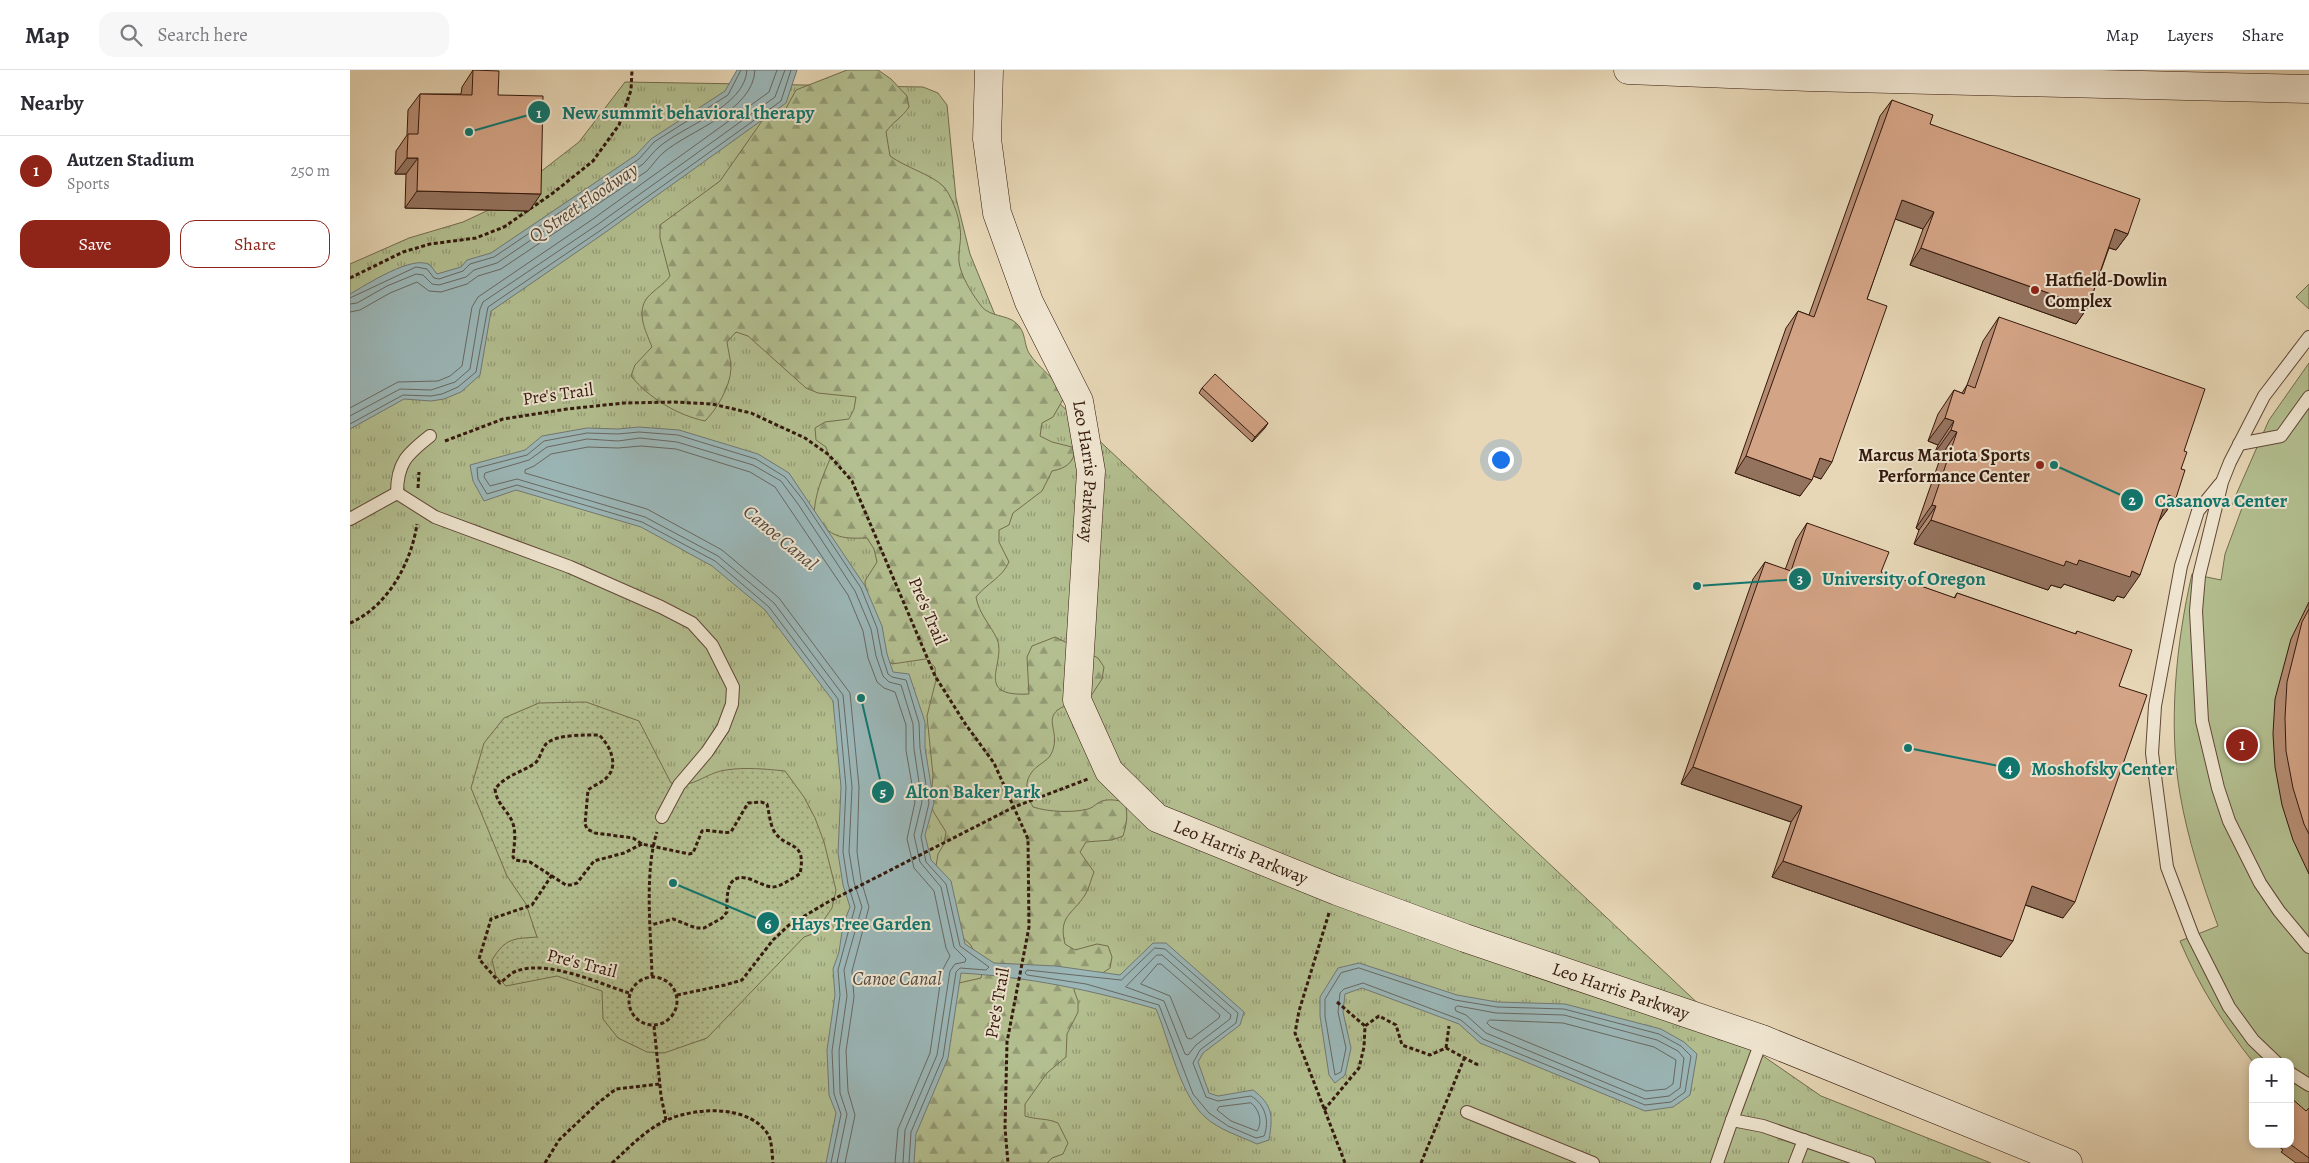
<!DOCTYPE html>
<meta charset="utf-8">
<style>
:root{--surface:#fff;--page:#f7f7f7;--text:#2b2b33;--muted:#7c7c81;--line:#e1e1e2;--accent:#8f2418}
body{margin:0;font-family:Alegreya,serif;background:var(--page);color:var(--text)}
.controls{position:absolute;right:15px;bottom:15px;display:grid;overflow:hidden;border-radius:10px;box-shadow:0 2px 8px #0003}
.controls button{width:45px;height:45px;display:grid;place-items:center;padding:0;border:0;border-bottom:1px solid var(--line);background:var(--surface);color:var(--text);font:25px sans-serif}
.you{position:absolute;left:1150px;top:389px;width:18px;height:18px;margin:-12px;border:4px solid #fff;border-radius:50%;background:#1a73e8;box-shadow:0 0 0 8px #1a73e833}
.badge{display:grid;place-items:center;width:32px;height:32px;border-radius:50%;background:var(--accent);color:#fff;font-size:16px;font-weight:700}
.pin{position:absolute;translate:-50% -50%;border:2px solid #fff;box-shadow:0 1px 5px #0006}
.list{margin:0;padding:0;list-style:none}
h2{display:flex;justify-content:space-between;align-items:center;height:65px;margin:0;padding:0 20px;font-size:21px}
h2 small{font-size:16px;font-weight:400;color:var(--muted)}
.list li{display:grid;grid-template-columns:32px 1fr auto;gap:15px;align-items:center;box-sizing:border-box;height:70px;padding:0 20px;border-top:1px solid var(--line)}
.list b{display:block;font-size:19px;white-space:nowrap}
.list p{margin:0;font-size:16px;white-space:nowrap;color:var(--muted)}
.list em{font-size:16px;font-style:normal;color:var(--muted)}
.actions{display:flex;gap:10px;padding:15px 20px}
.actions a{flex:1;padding:11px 0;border:1px solid var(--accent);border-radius:15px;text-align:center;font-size:18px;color:var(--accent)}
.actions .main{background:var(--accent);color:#fff}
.icon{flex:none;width:28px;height:28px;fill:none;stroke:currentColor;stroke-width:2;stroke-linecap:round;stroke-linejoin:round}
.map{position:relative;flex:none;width:1959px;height:1093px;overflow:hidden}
header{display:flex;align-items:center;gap:30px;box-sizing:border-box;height:70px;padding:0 25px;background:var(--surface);border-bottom:1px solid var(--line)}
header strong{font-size:24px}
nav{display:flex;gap:28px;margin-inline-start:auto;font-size:18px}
.search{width:350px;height:45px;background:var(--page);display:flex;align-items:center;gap:12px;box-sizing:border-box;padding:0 18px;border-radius:15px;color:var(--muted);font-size:19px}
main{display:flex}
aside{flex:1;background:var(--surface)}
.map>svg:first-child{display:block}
.grass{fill:url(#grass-tufts);stroke:#746c4e}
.forest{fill:url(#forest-firs);stroke:#746c4e}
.garden{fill:url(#garden-dots);stroke:#746c4e}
.pitch{fill:#b3bf90;stroke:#746c4e}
.water{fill:#9bb7b8;stroke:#727874}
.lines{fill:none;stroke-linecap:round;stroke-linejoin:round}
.shore{stroke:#686862;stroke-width:1}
.lane-casing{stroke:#614837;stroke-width:14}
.secondary-casing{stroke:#34190d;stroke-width:29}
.path{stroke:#34190d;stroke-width:3;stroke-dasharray:4 2.5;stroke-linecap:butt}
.lane{stroke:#efe5d0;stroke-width:12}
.secondary{stroke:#efe5d0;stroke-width:28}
.wall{fill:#b68d73;stroke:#34190d}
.shaded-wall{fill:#94735e;stroke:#34190d}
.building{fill:#d4a486;stroke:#34190d}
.poi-dot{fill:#8f2418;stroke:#efe5d0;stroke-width:2}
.labels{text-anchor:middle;stroke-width:4;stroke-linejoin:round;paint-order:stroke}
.poi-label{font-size:18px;font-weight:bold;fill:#34190d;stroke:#efe5d0;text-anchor:start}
.street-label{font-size:18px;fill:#34190d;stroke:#efe5d0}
.water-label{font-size:19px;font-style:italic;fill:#534840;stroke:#efe5d0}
.leader{fill:none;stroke:#0f766e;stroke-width:2}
.callout-dot{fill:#0f766e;stroke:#efe5d0;stroke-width:2}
.mark-label{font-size:15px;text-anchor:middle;font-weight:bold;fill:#fff}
.callout-label{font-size:19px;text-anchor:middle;font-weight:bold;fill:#0f766e;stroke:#efe5d0;stroke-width:4;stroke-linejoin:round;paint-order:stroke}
</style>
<header>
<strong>Map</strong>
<div class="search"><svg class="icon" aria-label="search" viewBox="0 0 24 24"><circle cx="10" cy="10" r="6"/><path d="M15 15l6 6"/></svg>Search here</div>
<nav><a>Map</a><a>Layers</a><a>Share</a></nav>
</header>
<main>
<aside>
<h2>Nearby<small></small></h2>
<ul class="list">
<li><span class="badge">1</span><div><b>Autzen Stadium</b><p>Sports</p></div><em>250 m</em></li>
</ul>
<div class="actions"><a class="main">Save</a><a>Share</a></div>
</aside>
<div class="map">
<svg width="1959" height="1093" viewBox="0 0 1959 1093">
<defs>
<pattern id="grass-tufts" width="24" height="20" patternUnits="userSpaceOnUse" patternTransform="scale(1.25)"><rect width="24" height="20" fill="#b3bf90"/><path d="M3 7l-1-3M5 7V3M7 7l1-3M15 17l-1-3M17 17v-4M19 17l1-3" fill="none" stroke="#929a74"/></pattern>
<pattern id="forest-firs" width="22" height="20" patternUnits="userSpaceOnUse" patternTransform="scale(1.25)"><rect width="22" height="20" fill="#b3bf90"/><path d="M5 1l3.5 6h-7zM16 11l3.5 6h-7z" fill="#929a74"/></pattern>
<pattern id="garden-dots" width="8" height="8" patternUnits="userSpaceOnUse" patternTransform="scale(1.25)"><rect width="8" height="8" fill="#b3bf90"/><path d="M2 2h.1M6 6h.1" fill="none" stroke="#929a74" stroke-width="1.8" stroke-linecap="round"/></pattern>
</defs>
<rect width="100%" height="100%" fill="#e7d7b6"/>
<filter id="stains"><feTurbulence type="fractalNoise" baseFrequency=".004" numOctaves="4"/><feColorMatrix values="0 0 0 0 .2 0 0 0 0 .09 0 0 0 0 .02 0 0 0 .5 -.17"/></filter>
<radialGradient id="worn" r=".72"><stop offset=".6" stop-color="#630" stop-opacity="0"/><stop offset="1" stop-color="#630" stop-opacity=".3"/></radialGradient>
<!-- grass -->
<path class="grass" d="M275 12 573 17 588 23 597 35 606 128 620 184 652 262 690 315 1356 941 1387 968 1471 1026 1641 1093H0V194L59 168 113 152 145 137 229 72Z"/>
<!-- forest -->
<path class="forest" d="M497 0H528L541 9 557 26 559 37C552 48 542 52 536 62L540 86C555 97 582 105 593 116 601 124 609 146 610 158 612 169 608 181 609 192 611 206 621 222 629 233 637 246 650 244 662 250 677 259 673 273 679 283 689 299 706 308 715 326L703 347 692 353 690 366 702 372 726 378C723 393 717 398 702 401L692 421 663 443 659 455 649 460V472L659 492C652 508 637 513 626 527 629 544 640 554 647 569 657 593 622 627 679 624L677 587 682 576 705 567 748 588 754 597 752 609 739 629C676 642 717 657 700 686 697 690 692 693 688 696 673 708 675 721 683 737 699 742 722 743 738 739 742 738 745 735 748 733 756 728 766 730 775 732 778 745 777 753 773 766L762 770 736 772 730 782 744 802C741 809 739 819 735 825 722 845 708 846 715 874L725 880 747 874 758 876 762 887 760 898 751 904 727 909 724 920 728 931V942L717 964 716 987 697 1003 675 1034V1046C687 1050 697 1048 708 1053L718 1073 713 1084 702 1088 697 1093H560L561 1072 599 920 609 913 631 908 633 896 620 874 607 863 586 796 588 784 594 774 596 762 583 741 581 729 583 705 577 646 586 610 585 597 576 589 542 594 532 585 516 528 515 511 527 492 524 479 517 468C489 469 482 467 464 447 464 426 472 408 480 389L476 377 466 370 465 358 475 352 499 349 504 339 506 327 468 323 456 318 398 266 386 262 377 272C378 280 381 290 381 299 380 317 367 339 355 351 327 345 299 328 281 306L285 295 302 277C297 264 287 246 295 231 299 223 314 215 320 206L310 168V155L370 111 412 51 435 40 446 20Z"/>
<!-- garden -->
<path class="garden" d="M236 632 289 651 321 713C345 719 354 703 376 700 396 697 415 699 435 701L454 727 465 748 474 772 486 820 482 838 465 863 454 867 357 968 314 983 297 982 268 968 253 949 252 921 207 906 156 916 146 906 142 890C156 867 164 869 187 867L176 834 157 806 121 718 134 673 154 648 189 633Z"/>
<!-- pitch -->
<g class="pitch">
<path d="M1959 214V239L1946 227Z"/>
<path d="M1959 293V1045L1940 1031V992H1903C1873 954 1849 916 1830 871L1868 856C1852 813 1838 770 1830 724 1818 655 1826 573 1842 504L1871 510 1875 484 1892 438 1882 434 1919 350Z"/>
</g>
<!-- water -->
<g class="water">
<path d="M387 0H447L436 33 253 164 141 241 130 305 111 322 94 329 81 331 54 329 0 359V224C16 215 63 184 80 195 82 197 85 202 87 204L111 197 117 190 141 183 286 85 301 69 375 21Z"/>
<path d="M289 357 329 360 408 384 439 403 515 516 532 556 537 584 543 602 559 604 575 652V678L584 733 575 765 581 790 601 811 615 874 644 893 706 896 770 905 803 873H816L894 942 890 955 853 983 848 992 859 1023 868 1026 903 1020C923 1035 923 1046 919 1070L907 1074C890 1066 869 1060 855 1047 829 1023 820 972 806 939 742 920 678 907 611 903L598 988 566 1064 564 1093H476L486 1043 479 1025 477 980 485 925 483 899 489 882 493 855 500 837 493 815 488 783 491 717 483 631 415 540 362 496 291 457 166 420 134 431 123 411 120 395 175 380 192 366 237 358 268 359Z"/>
<path d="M1009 893 1107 925 1147 932 1215 934 1311 959 1334 972 1347 984 1340 1025 1323 1037 1295 1041 1130 973 1109 954 1012 918 995 924 993 942 1001 978 995 1005 985 1013 979 1005 970 946V927L988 898Z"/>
</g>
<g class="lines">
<!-- shore -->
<g class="shore">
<path d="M0 228 66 197 77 199 84 208 89 209 113 201 120 194 144 187 289 89 304 72 378 25 391 0"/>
<path d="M0 234 7 233 37 216 66 204 73 205 82 214 89 215 116 207 124 200 147 193 293 94C298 89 303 82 309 77 333 56 395 37 397 0"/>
<path d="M0 242 10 240 40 223 67 212 79 221 91 222 117 214 128 206 151 199 297 101C303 95 307 88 313 83 339 60 403 42 405 0"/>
<path d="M0 338 48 312 88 311 100 306 112 296 122 237 128 227 243 149 419 22 427 0"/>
<path d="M0 346 50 319 81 320 105 312 120 299 130 239 133 232 247 155 425 27 435 0"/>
<path d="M0 354 53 325 81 326 92 324 108 317 126 302 138 237 251 160 431 31 441 0"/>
<path d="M805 878 815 879 888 943 886 953 850 980 843 993 856 1027 868 1031 901 1026C915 1034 920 1051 914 1066L906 1068 878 1056 859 1043 843 1024 809 935 736 914 677 905 675 903 677 900 771 910Z"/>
<path d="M807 885H812L881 945 880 949 846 975 838 985 835 984 814 931 776 917Z"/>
<path d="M808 894H811L870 945 869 948 841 969 837 968 820 926 791 914Z"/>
<path d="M1009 898 1105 930 1147 937 1214 939 1309 964 1331 976 1341 986 1335 1022 1321 1032 1295 1035 1133 969 1111 950 1013 913 994 919 990 923 988 942 996 978 991 1002 985 1005 975 946V929L991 903Z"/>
<path d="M1108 936 1146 943 1214 945 1307 970 1328 981 1334 988 1330 1018 1319 1026 1295 1029 1136 963 1116 945 1106 941 1105 938Z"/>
<path d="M1140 950 1213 953 1304 977 1326 990 1323 1014 1316 1019 1296 1021 1141 957 1137 953Z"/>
<path d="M901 1033C909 1039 913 1052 907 1061L881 1051 867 1040 869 1037Z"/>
<path d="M481 1093 491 1044 484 1024 482 981 490 925 488 900 505 837 498 814 493 782 496 717 488 629 419 537 365 491 292 452 167 415 137 424 128 409 127 398 177 385 194 371 237 363 268 364 289 362 328 365 406 389 435 407 453 430 511 518 527 558 532 585 538 604 542 607 556 610 569 653 570 678 579 733 571 767 576 792 596 814 610 876 639 897 636 900 610 898 606 902 593 987 561 1062 559 1093"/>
<path d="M487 1093 497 1044 490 1023 489 981 497 926 494 900 512 837 504 812 499 782 502 717 493 625 424 533 368 486 295 447 167 409 140 416 134 407 135 403 179 390 197 377 237 369 268 371 290 368 327 372 403 395 431 411 448 434 505 521 521 559 526 586 533 606 539 612 551 615 563 654 564 679 572 732 564 765 570 792 591 817 604 877 616 889 615 892 605 894 600 901 587 985 555 1060 553 1093"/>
<path d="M495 1093 505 1045 498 1021 496 981 504 927 502 901 519 837 511 810 507 782 509 717 500 623 429 528 372 480 297 439 175 403V400L184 396 201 384 238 377 268 378 291 376 326 379 400 402 425 417 498 525 513 561 518 588 527 612 534 618 545 622 556 655V680L565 732 557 769 564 798 584 821 596 878 600 886 592 901 580 983 548 1059 545 1093"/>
</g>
<defs>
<g id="lane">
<path d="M1959 267 1914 326 1880 392 1872 412 1849 506 1846 541 1852 651 1868 718 1879 751 1910 813 1929 841 1959 877"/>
<path d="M1889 374 1931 366 1959 327"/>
<path d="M1870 414 1848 441 1831 496 1805 636 1802 683 1817 797 1843 866 1879 937 1903 970 1926 992"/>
<path d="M47 423 85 447 220 497 311 537 342 553 362 575 383 617 382 634 373 658 357 682 329 715 312 747"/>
<path d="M47 423C47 393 57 384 80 366"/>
<path d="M0 449 47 423"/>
<path d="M1940 1003 1959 1015"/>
<path d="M1117 1042 1243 1093"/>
<path d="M1382 1050 1412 969"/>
<path d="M1367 1093 1382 1050 1413 1056 1519 1093"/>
<path d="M1445 1093 1454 1070"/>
</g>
<g id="secondary">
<path id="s1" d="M639 0 637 69 647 143 679 232 729 331 741 401 727 630 759 701 807 748 987 821 1115 868 1412 969 1718 1093"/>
<path d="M1278 0 1459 7 1959 19"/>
</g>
</defs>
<!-- lane casing -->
<use href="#lane" class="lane-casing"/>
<!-- secondary casing -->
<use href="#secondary" class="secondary-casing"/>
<!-- path -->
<g class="path">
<path d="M0 208 53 182 80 174 126 168 154 157 203 123 243 91 269 55 281 20 282 0"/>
<path d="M95 371 153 349 217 339 274 333 324 332 362 334 401 343 455 368 479 385 502 411 585 606 616 655 644 693 678 769 679 857 657 972 655 1058 658 1093"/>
<path d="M68 418 69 402"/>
<path d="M0 553C37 537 61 494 67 454"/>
<path d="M292 774 274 783 244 791 227 813 222 815H216L180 792 165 790 163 787C164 775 167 763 162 751 156 738 147 735 145 719 156 705 170 703 184 694 190 690 191 680 196 674 206 664 236 665 249 665 259 674 269 694 258 706 254 712 244 715 238 720L235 754 237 759 245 763 283 768 292 774 339 784 343 783 352 761C362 759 371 764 381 762L398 733 411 732 417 734C419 742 420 754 424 761 436 781 457 768 450 804 442 808 431 817 422 817 413 816 405 810 396 808 375 804 377 829 377 842L372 848 354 858H346L323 849 301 855"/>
<path d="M202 805 182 835 141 849 129 889 150 913C154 910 158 906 162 903 194 887 247 913 279 923"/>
<path d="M979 843 949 941 945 963 995 1093"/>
<path d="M302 906C301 863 294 802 307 762"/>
<circle cx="303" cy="931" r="24"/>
<path d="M327 925 375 915 392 910 423 870 439 855 478 832 664 737 738 709"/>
<path d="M987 932 1015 956"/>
<path d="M304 956 311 1026 316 1050"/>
<path d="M1096 978 1099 956"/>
<path d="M974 1040 1009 998 1014 977 1015 956 1029 946 1046 955 1052 975 1080 985 1096 978 1128 995"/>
<path d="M195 1093 209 1070 248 1033 266 1019 310 1014"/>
<path d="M262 1093C279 1078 296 1059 317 1050 346 1037 401 1034 419 1066 422 1073 422 1085 423 1093"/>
<path d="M1071 1093 1114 989"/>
</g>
<!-- lane -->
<use href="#lane" class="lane"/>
<!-- secondary -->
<use href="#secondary" class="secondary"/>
</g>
<!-- wall -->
<g class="wall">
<path d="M123 0 148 25 179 141 55 138 56 104H45L46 81 57 65 58 40 70 24H111L112 17Z"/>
<path d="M1542 30 1580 54 1778 164 1766 180 1759 178 1738 237 1726 254 1560 195 1573 159 1545 149 1517 229 1471 409 1463 406 1450 426 1385 403 1436 258 1448 241 1459 245 1530 46Z"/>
<path d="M1649 247 1834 381 1826 428 1809 451 1774 528 1767 526 1764 531 1714 514 1711 518 1701 515 1698 520 1564 474 1569 460 1566 458 1591 386 1584 384 1588 375 1578 371 1588 344 1604 320 1612 323 1617 315 1633 271Z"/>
<path d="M852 318 918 353 902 372 849 323Z"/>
<path d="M1457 453 1531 502 1604 528 1607 523 1725 564 1727 561 1769 616 1713 848 1675 835 1651 887 1422 807 1441 752 1331 714 1403 509 1415 492 1435 500 1446 470Z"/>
<path d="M1959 532V804L1943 770 1932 735 1925 697 1923 664 1925 629 1941 569Z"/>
<path d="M1959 1038V1093H1946L1931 1082 1933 1080 1926 1074H1940L1956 1041Z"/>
</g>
<!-- shaded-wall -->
<g class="shaded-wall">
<path d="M57 88H68L56 104H45Z"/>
<path d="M67 121 191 124 179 141 55 138Z"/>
<path d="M1552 130 1584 142 1573 159 1540 147Z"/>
<path d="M1765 159 1778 164 1766 180 1754 176Z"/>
<path d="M1571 178 1738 237 1726 254 1560 195Z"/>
<path d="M1595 348 1604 351 1588 375 1578 371Z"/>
<path d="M918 353 915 358 902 372 905 367Z"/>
<path d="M1601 360 1607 362 1591 386 1584 384Z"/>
<path d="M1396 386 1462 410 1450 426 1385 403Z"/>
<path d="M1470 388 1482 392 1471 409 1458 404Z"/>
<path d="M1818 425 1826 428 1809 451 1802 449Z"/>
<path d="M1582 435 1586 436 1569 460 1566 458Z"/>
<path d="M1581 450 1716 491 1729 490 1782 501 1790 505 1774 528 1767 526 1764 531 1714 514 1711 518 1701 515 1698 520 1564 474Z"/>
<path d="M1343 697 1452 736 1441 752 1331 714Z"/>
<path d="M1433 791 1663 871 1651 887 1422 807Z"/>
<path d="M1682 816 1725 832 1713 848 1670 833Z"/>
</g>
<!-- building -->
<g class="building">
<path d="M123 0 149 1 148 25 193 26 191 124 67 121 68 88H57L58 64H68L70 24 122 25Z"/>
<path d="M1542 30 1583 45 1580 54 1790 129 1778 164 1765 159 1738 237 1571 178 1584 142 1552 130 1517 229 1537 236 1482 392 1470 388 1462 410 1396 386 1448 241 1464 247Z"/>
<path d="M1649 247 1855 319 1834 381 1837 382 1831 399 1835 400 1826 428 1818 425 1790 505 1782 501 1780 507 1729 490 1727 495 1716 491 1714 496 1581 450 1586 436 1582 435 1607 362 1601 360 1604 351 1595 348 1604 320 1614 324 1617 315 1625 318Z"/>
<path d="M865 304 918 353 905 367 852 318Z"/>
<path d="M1457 453 1539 482 1531 502 1605 528 1607 523 1726 564 1727 561 1782 580 1769 616 1797 625 1725 832 1682 816 1663 871 1433 791 1452 736 1343 697 1415 492 1441 501Z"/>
<path d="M1959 539V764L1954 754 1943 718 1936 681 1935 648 1937 612 1952 552Z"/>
<path d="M1940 1027 1956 1041 1959 1038V1088L1940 1074Z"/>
</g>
<!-- markers -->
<g class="poi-dot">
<circle cx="1685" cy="220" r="5"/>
<circle cx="1690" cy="395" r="5"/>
</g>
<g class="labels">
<!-- poi labels -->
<g class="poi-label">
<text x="1695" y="216">Hatfield-Dowlin<tspan x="1695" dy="21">Complex</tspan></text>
<text x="1680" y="391" text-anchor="end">Marcus Mariota Sports<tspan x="1680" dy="21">Performance Center</tspan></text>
</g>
<!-- street labels -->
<g class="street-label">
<text transform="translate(208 324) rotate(-8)" y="6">Pre's Trail</text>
<text dy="6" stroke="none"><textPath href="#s1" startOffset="420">Leo Harris Parkway</textPath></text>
<text transform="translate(578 541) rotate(67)" y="6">Pre's Trail</text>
<text dy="6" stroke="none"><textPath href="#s1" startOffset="885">Leo Harris Parkway</textPath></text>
<text transform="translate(232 893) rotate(14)" y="6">Pre's Trail</text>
<text dy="6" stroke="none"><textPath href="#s1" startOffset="1290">Leo Harris Parkway</textPath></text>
<text transform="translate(647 933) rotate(-80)" y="6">Pre's Trail</text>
</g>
<!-- water labels -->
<g class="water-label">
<text transform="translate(233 132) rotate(-34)" y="7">Q Street Floodway</text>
<text transform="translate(431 467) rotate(40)" y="7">Canoe Canal</text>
<text x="547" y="915">Canoe Canal</text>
</g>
</g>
<!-- callouts -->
<path class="leader" d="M119 62L189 42M1704 395L1782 430M1347 516L1450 509M1558 678L1659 698M511 628L533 722M323 813L418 853"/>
<g class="callout-dot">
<circle cx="119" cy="62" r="5"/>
<circle cx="1704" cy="395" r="5"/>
<circle cx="1347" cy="516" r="5"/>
<circle cx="1558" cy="678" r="5"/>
<circle cx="511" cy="628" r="5"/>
<circle cx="323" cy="813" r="5"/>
<circle cx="189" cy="42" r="12"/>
<circle cx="1782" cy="430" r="12"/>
<circle cx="1450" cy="509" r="12"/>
<circle cx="1659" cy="698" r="12"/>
<circle cx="533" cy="722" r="12"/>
<circle cx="418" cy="853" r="12"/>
</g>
<g class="mark-label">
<text x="189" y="48">1</text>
<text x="1782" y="435">2</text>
<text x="1450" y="514">3</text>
<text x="1659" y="703">4</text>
<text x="533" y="727">5</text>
<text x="418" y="859">6</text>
</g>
<g class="callout-label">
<text x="338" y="49">New summit behavioral therapy</text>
<text x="1871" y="437">Casanova Center</text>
<text x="1554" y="515">University of Oregon</text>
<text x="1753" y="705">Moshofsky Center</text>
<text x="623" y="728">Alton Baker Park</text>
<text x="511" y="860">Hays Tree Garden</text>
</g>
<rect width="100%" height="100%" filter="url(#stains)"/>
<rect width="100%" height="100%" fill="url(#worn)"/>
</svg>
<div class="controls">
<button>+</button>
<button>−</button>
</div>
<div class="you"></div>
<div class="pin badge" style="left:1892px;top:675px">1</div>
</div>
</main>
